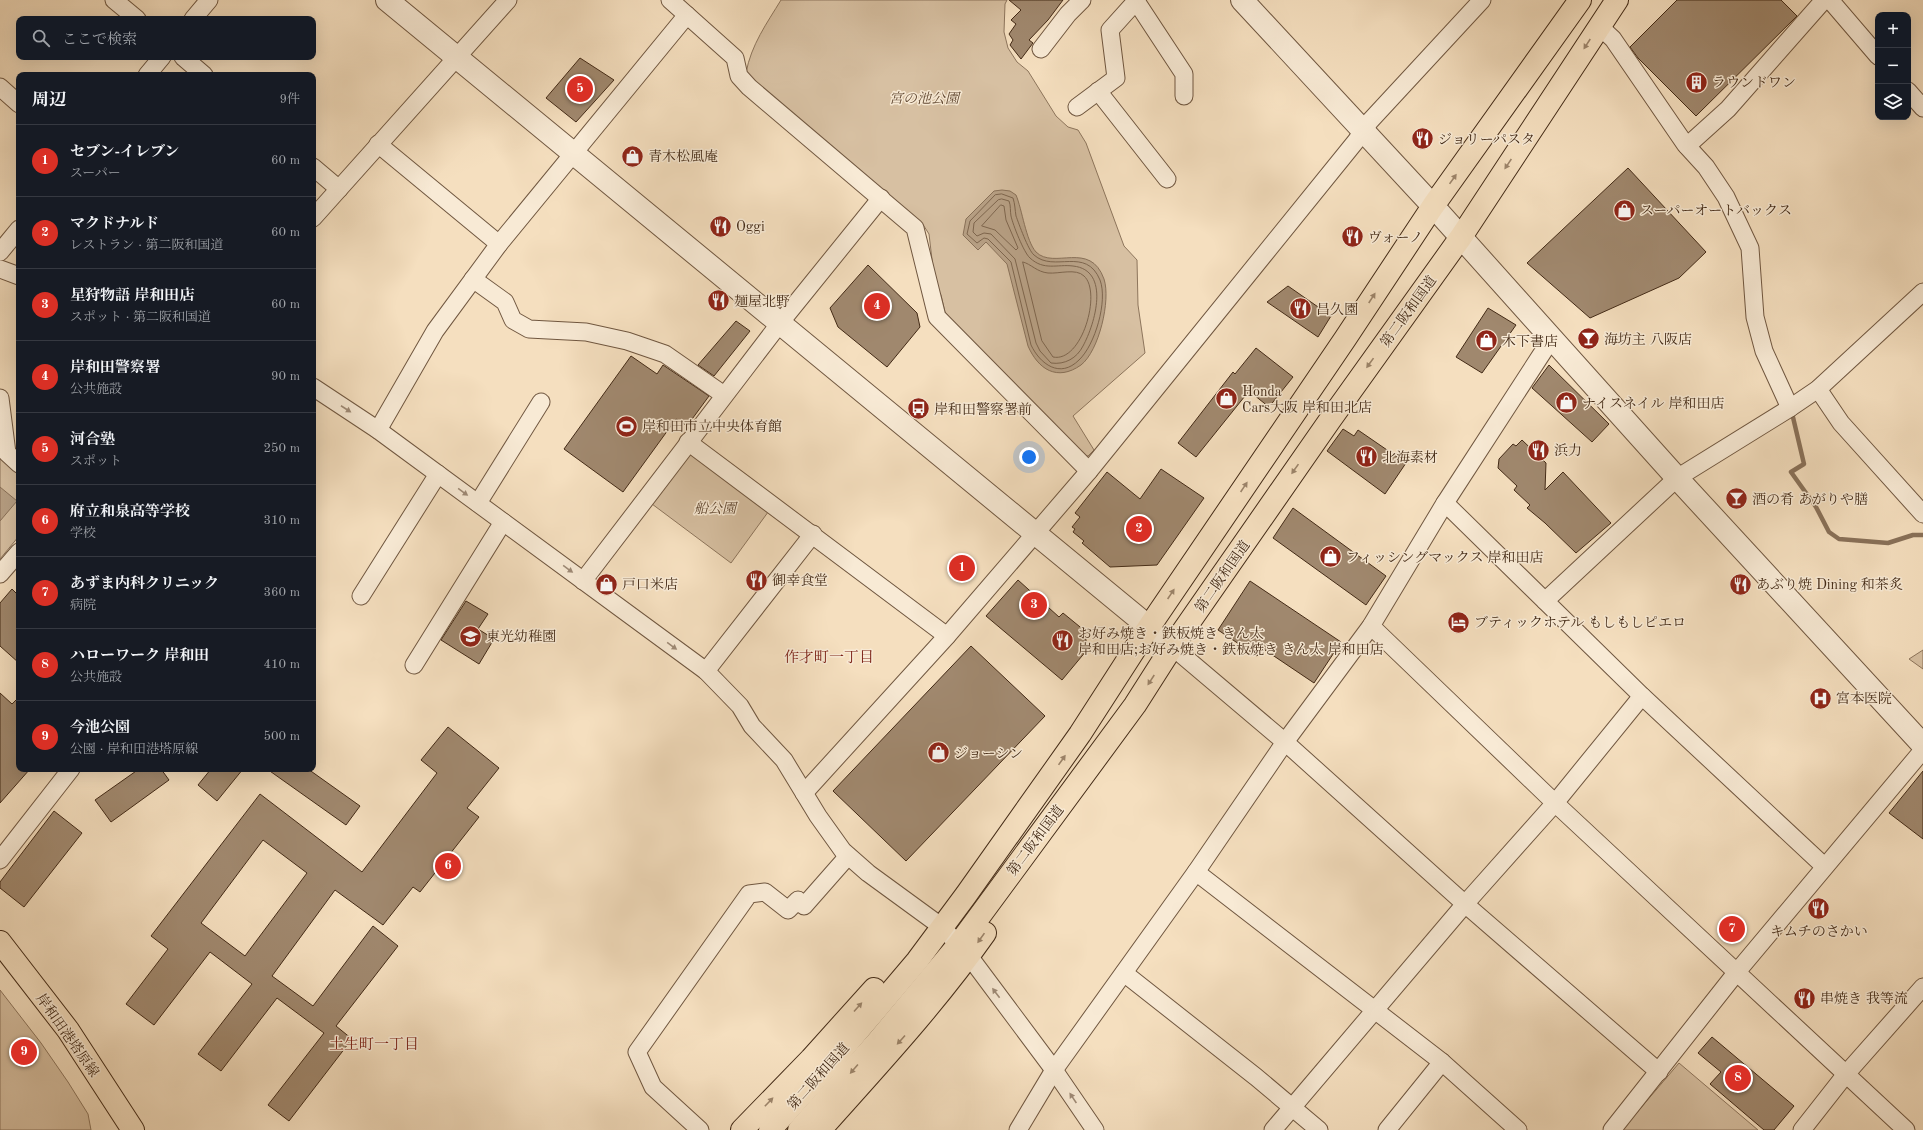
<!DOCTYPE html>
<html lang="ja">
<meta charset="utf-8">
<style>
:root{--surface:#171b24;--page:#242831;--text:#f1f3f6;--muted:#9ea1a6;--line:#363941;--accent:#d93025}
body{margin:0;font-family:"Old Standard TT","Noto Serif JP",serif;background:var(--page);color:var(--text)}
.controls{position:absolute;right:12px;top:12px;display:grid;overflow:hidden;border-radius:8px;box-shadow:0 4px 16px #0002}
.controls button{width:36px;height:36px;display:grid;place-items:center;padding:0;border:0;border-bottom:1px solid var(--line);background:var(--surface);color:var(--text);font:20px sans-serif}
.you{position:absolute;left:1029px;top:457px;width:14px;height:14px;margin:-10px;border:3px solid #fff;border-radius:50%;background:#1a73e8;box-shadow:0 0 0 6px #1a73e833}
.badge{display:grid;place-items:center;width:26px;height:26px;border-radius:50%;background:var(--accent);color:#fff;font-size:13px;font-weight:700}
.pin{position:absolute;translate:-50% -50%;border:2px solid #fff;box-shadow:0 1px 4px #0006}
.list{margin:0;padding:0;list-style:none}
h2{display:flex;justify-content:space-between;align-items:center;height:52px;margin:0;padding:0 16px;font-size:17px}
h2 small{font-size:13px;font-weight:400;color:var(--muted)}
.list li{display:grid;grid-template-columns:26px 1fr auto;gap:12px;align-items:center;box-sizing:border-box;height:72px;padding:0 16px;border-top:1px solid var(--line)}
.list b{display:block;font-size:15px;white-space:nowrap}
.list p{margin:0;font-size:13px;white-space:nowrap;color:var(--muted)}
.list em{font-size:13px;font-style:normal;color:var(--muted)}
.icon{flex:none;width:22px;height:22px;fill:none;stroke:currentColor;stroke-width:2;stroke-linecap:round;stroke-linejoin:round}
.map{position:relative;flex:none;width:1923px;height:1130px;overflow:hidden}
.search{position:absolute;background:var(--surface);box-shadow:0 4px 16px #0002;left:16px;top:16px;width:300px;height:44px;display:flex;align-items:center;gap:10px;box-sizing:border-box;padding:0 14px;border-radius:8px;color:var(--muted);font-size:15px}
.panel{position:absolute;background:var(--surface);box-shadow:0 4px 16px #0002;left:16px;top:72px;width:300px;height:700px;border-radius:8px}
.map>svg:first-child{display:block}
.green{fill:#d7c0a2;stroke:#8d755c}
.water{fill:#b8a186;stroke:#897159}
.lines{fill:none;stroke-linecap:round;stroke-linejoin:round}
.shore{stroke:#7e664e;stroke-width:1}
.stream{stroke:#897159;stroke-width:4.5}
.building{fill:#a0886e;stroke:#432a16;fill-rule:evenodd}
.minor-casing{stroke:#705740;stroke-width:19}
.tertiary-casing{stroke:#705740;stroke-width:24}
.primary-casing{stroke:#432a16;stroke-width:24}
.trunk-casing{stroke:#432a16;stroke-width:24}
.minor{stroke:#f8ead5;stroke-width:17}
.tertiary{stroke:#f8ead5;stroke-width:22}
.primary{stroke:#f5dfbf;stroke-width:22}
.trunk{stroke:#f5dfbf;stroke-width:22}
.oneway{fill:#9c846a}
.oneway2{fill:#9e8a76}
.labels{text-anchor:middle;stroke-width:3;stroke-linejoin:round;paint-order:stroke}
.poi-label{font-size:14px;fill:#432a16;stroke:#f8ead5;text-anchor:start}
.park-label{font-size:14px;font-style:italic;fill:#614832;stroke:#f8ead5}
.street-label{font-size:14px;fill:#432a16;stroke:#f8ead5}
.neighbourhood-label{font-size:15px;fill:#7a1f14;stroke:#f8ead5}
</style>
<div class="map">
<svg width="1923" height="1130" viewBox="0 0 1923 1130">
<rect width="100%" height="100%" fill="#f5dfbf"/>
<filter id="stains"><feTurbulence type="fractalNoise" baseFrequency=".005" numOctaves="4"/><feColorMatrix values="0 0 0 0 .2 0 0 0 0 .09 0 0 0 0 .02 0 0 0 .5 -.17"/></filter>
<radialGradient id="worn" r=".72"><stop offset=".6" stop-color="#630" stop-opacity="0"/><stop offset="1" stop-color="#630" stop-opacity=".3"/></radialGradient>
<!-- green -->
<g class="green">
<path d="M781 0H1007L1005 4 1004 32 1008 48 1017 62 1028 71 1056 116 1068 127 1078 130 1086 143 1124 246 1137 260 1138 305 1145 353 1073 416 1094 450 1088 456H1084L955 326 945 312 941 295 935 285 929 234 922 223 757 85 746 73C751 45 767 23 781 0Z"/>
<path d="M0 433 19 471V536L0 559Z"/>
<path d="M689 447 771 508 731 563 648 501Z"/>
<path d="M1923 650V669L1909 659Z"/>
<path d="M0 990 41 1043 68 1082 88 1114 91 1130H0Z"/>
<path d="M1679 1063 1758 1130H1622Z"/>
</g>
<!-- water -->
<g class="water">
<path d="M1002 190 1010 191 1016 195C1022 209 1026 241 1036 252 1054 270 1090 240 1104 279 1111 300 1099 351 1081 365 1057 382 1038 369 1028 346L1007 264 986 242 978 250 963 235 966 219 994 191Z"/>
<path d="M0 487 17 501 0 521Z"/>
</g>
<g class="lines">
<!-- shore -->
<g class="shore">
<path d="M1002 194 1013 198C1015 204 1015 210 1016 216 1019 224 1028 250 1034 255 1054 273 1086 246 1100 280 1108 301 1095 345 1079 360 1060 379 1040 364 1031 345L1011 262 988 239 984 238 977 243 967 234 970 221 995 195Z"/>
<path d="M1002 199 1009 201C1011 206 1010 211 1011 216 1013 225 1024 253 1030 258 1044 271 1057 264 1073 266 1111 270 1095 324 1083 346 1077 358 1065 365 1051 363L1040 351 1036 343 1015 259 991 234 984 233 977 236 973 232 974 223 998 200Z"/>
<path d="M1001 205 1004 206 1006 220 1018 248 1016 250 995 230 982 226Z"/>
<path d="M1023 262C1031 264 1037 272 1048 273 1059 274 1076 268 1084 276 1102 292 1082 363 1053 357L1042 341Z"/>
</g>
<!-- stream -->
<path class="stream" d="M1792 413 1804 464 1791 472 1816 507 1829 532 1839 539 1888 543 1913 535H1923"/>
</g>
<!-- building -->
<g class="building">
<path d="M1009 0H1063L1048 20 1029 40 1033 43 1021 59 1010 45 1013 40 1009 34 1016 24 1011 20 1021 10Z"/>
<path d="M1677 0H1781L1797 16 1696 116 1638 58 1630 47Z"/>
<path d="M580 58 614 80 576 122 546 98Z"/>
<path d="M1628 168 1706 252 1679 278 1590 318 1527 263Z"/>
<path d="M868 265 917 313 920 327 887 367 838 327 830 308Z"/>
<path d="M1288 286 1331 316 1318 337 1267 302Z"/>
<path d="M1488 308 1516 325 1482 373 1456 357Z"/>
<path d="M736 321 750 331 714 376 698 365Z"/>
<path d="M1256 348 1293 377 1269 407 1249 391 1196 457 1178 443 1233 372 1235 374Z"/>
<path d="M631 356 657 374 663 365 709 396 687 426 676 419 623 492 564 449Z"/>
<path d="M1549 365 1609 424 1592 442 1532 388Z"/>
<path d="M1343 429 1354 436 1358 430 1406 463 1385 494 1327 451Z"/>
<path d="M1522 440 1546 463 1545 490 1563 472 1611 523 1576 553 1545 523 1527 508 1530 505 1514 490 1517 486 1498 468 1499 459 1513 444 1516 446Z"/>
<path d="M1161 469 1204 498 1157 565 1110 567 1082 543 1084 541 1073 532 1075 529 1072 527 1080 517 1075 513 1107 472 1140 499Z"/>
<path d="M1293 508 1386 576 1366 605 1273 538Z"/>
<path d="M1018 580 1059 617 1063 613 1085 631 1087 650 1062 680 986 616Z"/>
<path d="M1250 581 1341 642 1314 683 1262 648 1257 656 1218 630Z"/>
<path d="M12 589 19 596V663L0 646V603Z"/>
<path d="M466 601 488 614 478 629 494 639 479 664 441 640Z"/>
<path d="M971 646 1045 716 906 861 833 791Z"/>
<path d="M0 693 12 704 19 697V769H30L0 803Z"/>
<path d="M448 727 499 768 467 808 479 817 420 892 413 887 383 925 335 890 272 976 313 1006 373 926 398 946 336 1026 352 1039 289 1121 268 1105 324 1033 277 998 221 1071 198 1054 252 984 210 952 154 1025 126 1004 168 949 151 936 260 794 362 872 437 773 421 760ZM263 840 307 873 245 956 201 923Z"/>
<path d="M139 769H161L169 780 111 822 95 800Z"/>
<path d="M211 769H243L217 801 198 785Z"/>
<path d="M267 769H308L360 806 346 825Z"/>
<path d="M1923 771V839L1889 813Z"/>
<path d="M54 811 82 833 24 907 0 888V882Z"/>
<path d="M1712 1037 1794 1106 1774 1130H1764L1710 1084 1721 1072 1698 1053Z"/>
</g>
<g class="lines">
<defs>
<g id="minor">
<path d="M114 0 137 19"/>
<path d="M670 0 735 58 739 76 749 87 915 228 937 317 1089 471"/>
<path d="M1830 0 1878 56"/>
<path d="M1136 1 1184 74V96"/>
<path d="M193 19 209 0"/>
<path d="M1599 26 1613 39 1685 144 1706 167 1726 197 1750 248 1755 317 1764 351 1790 408"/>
<path d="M1041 49 1068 14 1082 0"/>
<path d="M183 57 204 75"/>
<path d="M147 75 162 57"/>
<path d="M0 87 19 104"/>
<path d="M1098 91 1167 179"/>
<path d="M1908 91 1923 108"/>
<path d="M1077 107 1116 78 1110 30 1137 0"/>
<path d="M378 144 499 244"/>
<path d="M1687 146 1728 109 1824 0"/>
<path d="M313 167 339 189"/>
<path d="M313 218 508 0"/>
<path d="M0 252 19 229"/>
<path d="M0 269 19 276"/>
<path d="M473 279 505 302 513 320 529 329 586 332 627 341 665 354 724 395"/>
<path d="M313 387 378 430 706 671 740 706 752 726 784 760 818 816 843 851 868 873 942 927 969 956 1054 1070 1095 1130"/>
<path d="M1818 389 1841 423 1923 514"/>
<path d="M0 398 7 453 19 464"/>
<path d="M378 430 435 331 499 244 687 15"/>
<path d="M688 442 947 636"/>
<path d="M478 503 541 402"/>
<path d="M1445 503 1642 696 1824 866"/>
<path d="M0 574 19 552"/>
<path d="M583 581 780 323 881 198"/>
<path d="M361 596 438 474"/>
<path d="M1545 601 1677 478 1790 408 1818 389 1923 292"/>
<path d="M1371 626 1555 803 1906 1130"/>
<path d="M1149 627 1285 742 1465 904 1659 1072"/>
<path d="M414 665 503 522"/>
<path d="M706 671 813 534"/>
<path d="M804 793 947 636 1089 471 1356 141 1370 121 1482 0"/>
<path d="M0 860 71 769"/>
<path d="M1196 872 1442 1062 1518 1130"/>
<path d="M1124 973 1256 1077 1319 1130"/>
<path d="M700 1130 653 1087 637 1052 749 894 765 892 788 910 798 900 804 906 848 856"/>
<path d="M1018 1130 1054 1070 1196 872 1285 742 1371 626 1445 503 1552 338"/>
<path d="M1273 1130 1465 904 1555 803 1642 696"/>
<path d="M1387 1130 1442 1062"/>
<path d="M1612 1130 1736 973 1923 750"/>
<path d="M1802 1130 1846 1074 1923 987"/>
</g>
<g id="tertiary">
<path d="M387 0 1149 627"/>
<path d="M1242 0 1433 206 1677 478 1923 745"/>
</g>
<path id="primary" d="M0 942 68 1030 133 1130"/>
<g id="trunk">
<path d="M742 1130 811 1059 874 989"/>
<path d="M770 1130 834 1059 917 961 966 895 1080 734 1149 627 1345 339 1433 206 1580 0"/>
<path d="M799 1130 878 1041 959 944 1135 705 1172 647 1330 420 1461 237 1617 0"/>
<path d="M820 1130C877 1066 935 1004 985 933"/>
</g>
</defs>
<!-- minor casing -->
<use href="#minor" class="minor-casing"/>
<!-- tertiary casing -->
<use href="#tertiary" class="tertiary-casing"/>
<!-- primary casing -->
<use href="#primary" class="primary-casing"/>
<!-- trunk casing -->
<use href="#trunk" class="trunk-casing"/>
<!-- minor -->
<use href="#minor" class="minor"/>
<!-- tertiary -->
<use href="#tertiary" class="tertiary"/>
<!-- primary -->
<use href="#primary" class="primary"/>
<!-- trunk -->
<use href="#trunk" class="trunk"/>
</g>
<!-- one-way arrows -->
<defs><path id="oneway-solid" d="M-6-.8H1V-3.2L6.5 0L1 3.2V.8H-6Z"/></defs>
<g class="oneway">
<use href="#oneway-solid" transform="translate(1587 44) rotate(123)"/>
<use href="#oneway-solid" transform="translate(1508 164) rotate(124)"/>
<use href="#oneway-solid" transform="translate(1453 179) rotate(-55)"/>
<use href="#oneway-solid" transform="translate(1372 298) rotate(-57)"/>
<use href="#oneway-solid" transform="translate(1370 363) rotate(126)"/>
<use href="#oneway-solid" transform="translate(1295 469) rotate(125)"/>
<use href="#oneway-solid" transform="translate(1244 487) rotate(-56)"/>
<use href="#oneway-solid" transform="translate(1171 594) rotate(-56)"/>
<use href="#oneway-solid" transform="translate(1151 680) rotate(123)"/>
<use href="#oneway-solid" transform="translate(1062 760) rotate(-55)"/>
<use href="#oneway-solid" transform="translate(981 938) rotate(125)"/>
<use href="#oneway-solid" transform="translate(858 1007) rotate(-48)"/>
<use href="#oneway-solid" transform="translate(901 1040) rotate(132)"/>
<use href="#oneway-solid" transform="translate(854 1069) rotate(131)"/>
<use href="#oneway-solid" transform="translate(769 1102) rotate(-46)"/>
</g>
<g class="oneway2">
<use href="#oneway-solid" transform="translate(346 409) rotate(33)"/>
<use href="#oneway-solid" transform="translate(463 492) rotate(36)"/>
<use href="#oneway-solid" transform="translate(568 569) rotate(36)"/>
<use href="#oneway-solid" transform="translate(672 646) rotate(36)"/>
<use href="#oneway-solid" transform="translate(996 993) rotate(-127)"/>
<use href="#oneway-solid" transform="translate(1073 1098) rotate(-124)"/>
</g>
<!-- icons -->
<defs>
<symbol id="building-disc" viewBox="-11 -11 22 22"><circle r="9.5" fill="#8f2418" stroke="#f8ead5"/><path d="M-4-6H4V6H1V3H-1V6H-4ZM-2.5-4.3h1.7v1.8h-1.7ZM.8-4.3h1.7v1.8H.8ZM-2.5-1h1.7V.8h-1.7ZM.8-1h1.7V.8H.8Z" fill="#fff"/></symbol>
<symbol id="restaurant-disc" viewBox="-11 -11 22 22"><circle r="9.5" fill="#8f2418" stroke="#f8ead5"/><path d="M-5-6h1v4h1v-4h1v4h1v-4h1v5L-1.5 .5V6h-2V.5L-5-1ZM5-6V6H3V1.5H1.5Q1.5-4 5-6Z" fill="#fff"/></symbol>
<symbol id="shop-disc" viewBox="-11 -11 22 22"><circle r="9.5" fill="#8f2418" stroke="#f8ead5"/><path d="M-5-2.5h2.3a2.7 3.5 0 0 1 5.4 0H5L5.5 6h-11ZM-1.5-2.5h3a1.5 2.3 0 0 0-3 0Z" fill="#fff"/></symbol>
<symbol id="bar-disc" viewBox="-11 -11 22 22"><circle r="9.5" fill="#8f2418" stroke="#f8ead5"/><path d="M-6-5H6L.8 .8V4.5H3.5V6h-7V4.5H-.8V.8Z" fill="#fff"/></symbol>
<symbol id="bus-disc" viewBox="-11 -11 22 22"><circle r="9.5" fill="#8f2418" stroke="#f8ead5"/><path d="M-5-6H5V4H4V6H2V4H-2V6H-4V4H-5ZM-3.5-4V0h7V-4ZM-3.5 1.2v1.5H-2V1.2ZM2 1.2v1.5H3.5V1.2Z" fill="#fff"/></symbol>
<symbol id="stadium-disc" viewBox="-11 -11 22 22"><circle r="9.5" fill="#8f2418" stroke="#f8ead5"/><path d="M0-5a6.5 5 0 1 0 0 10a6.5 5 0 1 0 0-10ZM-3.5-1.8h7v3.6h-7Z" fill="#fff"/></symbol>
<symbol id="hotel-disc" viewBox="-11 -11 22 22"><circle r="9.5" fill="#8f2418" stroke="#f8ead5"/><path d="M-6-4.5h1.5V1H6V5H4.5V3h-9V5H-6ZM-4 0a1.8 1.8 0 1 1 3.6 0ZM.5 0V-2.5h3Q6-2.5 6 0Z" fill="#fff"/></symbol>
<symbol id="school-disc" viewBox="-11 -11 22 22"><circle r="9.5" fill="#8f2418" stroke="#f8ead5"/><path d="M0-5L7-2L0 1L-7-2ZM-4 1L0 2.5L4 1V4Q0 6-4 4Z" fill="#fff"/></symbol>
<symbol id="hospital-disc" viewBox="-11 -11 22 22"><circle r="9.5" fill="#8f2418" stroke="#f8ead5"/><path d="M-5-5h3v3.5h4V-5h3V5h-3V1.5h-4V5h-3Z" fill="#fff"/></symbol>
</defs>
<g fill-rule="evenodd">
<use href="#building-disc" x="1684" y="70" width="25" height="25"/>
<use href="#restaurant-disc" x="1410" y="126" width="25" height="25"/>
<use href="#shop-disc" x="620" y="144" width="25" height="25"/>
<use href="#shop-disc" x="1612" y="198" width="25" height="25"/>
<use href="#restaurant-disc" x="708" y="214" width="25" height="25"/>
<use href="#restaurant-disc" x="1340" y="224" width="25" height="25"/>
<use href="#restaurant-disc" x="706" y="288" width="25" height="25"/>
<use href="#restaurant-disc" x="1288" y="296" width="25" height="25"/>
<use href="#bar-disc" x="1576" y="326" width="25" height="25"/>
<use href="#shop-disc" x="1474" y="328" width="25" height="25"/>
<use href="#shop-disc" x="1214" y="386" width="25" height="25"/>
<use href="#shop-disc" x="1554" y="390" width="25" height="25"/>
<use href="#bus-disc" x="906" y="396" width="25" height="25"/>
<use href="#stadium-disc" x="614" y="414" width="25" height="25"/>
<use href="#restaurant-disc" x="1526" y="438" width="25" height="25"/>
<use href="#restaurant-disc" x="1354" y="444" width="25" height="25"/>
<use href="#bar-disc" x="1724" y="486" width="25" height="25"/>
<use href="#shop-disc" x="1318" y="544" width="25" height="25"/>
<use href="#restaurant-disc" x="744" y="568" width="25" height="25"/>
<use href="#shop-disc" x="594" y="572" width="25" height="25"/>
<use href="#restaurant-disc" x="1728" y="572" width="25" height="25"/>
<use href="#hotel-disc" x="1446" y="610" width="25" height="25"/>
<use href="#school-disc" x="458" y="624" width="25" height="25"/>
<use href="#restaurant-disc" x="1050" y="628" width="25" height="25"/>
<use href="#hospital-disc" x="1808" y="686" width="25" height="25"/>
<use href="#shop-disc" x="926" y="740" width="25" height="25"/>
<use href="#restaurant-disc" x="1806" y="896" width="25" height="25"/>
<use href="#restaurant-disc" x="1792" y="986" width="25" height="25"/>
</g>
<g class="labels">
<!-- poi labels -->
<g class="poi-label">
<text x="1712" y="87">ラウンドワン</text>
<text x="1438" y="144">ジョリーパスタ</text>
<text x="648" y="161">青木松風庵</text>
<text x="1640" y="215">スーパーオートバックス</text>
<text x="736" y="231">Oggi</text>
<text x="1368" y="242">ヴォーノ</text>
<text x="734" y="306">麺屋北野</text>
<text x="1316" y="314">昌久園</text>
<text x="1604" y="344">海坊主 八阪店</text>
<text x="1502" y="346">木下書店</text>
<text x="1242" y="396">Honda<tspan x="1242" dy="16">Cars大阪 岸和田北店</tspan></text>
<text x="1582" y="408">ナイスネイル 岸和田店</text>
<text x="934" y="414">岸和田警察署前</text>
<text x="642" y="431">岸和田市立中央体育館</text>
<text x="1554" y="455">浜力</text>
<text x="1382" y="462">北海素材</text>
<text x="1752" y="504">酒の肴 あがりや膳</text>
<text x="1346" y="562">フィッシングマックス 岸和田店</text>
<text x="772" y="585">御幸食堂</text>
<text x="622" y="589">戸口米店</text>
<text x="1756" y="589">あぶり焼 Dining 和茶炙</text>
<text x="1474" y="627">ブティックホテル もしもしピエロ</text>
<text x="1078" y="638">お好み焼き・鉄板焼き きん太<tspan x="1078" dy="16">岸和田店;お好み焼き・鉄板焼き きん太 岸和田店</tspan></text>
<text x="486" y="641">東光幼稚園</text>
<text x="1836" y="703">宮本医院</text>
<text x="954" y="758">ジョーシン</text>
<text x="1819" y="936" text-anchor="middle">キムチのさかい</text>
<text x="1820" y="1003">串焼き 我等流</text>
</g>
<!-- park labels -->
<g class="park-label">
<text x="924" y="103">宮の池公園</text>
<text x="715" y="513">船公園</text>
</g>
<!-- street labels -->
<g class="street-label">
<text transform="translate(1408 311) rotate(-54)" y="5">第二阪和国道</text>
<text transform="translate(1222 576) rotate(-55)" y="5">第二阪和国道</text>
<text transform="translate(1035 840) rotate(-53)" y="5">第二阪和国道</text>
<text transform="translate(68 1035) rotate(55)" y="5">岸和田港塔原線</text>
<text transform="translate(818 1076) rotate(-48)" y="5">第二阪和国道</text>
</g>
<!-- neighbourhood labels -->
<g class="neighbourhood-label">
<text x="829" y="662">作才町一丁目</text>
<text x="374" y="1049">土生町一丁目</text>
</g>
</g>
<rect width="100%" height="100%" filter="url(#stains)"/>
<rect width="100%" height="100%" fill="url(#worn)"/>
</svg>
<div class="controls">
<button>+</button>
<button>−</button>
<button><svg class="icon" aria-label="layers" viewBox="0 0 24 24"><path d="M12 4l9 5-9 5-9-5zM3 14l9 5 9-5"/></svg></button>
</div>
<div class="you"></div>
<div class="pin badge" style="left:962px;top:568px">1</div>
<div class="pin badge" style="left:1139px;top:529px">2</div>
<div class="pin badge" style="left:1034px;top:605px">3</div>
<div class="pin badge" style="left:877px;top:306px">4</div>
<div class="pin badge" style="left:580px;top:89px">5</div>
<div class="pin badge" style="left:448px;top:866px">6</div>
<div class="pin badge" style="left:1732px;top:929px">7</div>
<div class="pin badge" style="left:1738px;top:1078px">8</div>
<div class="pin badge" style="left:24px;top:1052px">9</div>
<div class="search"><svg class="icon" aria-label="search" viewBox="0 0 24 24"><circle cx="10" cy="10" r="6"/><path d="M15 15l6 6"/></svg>ここで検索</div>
<section class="panel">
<h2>周辺<small>9件</small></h2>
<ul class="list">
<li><span class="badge">1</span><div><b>セブン-イレブン</b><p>スーパー</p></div><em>60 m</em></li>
<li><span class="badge">2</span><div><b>マクドナルド</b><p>レストラン · 第二阪和国道</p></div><em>60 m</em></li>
<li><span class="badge">3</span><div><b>星狩物語 岸和田店</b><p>スポット · 第二阪和国道</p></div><em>60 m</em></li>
<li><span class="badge">4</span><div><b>岸和田警察署</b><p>公共施設</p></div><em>90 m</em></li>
<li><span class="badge">5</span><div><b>河合塾</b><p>スポット</p></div><em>250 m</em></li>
<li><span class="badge">6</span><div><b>府立和泉高等学校</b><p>学校</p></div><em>310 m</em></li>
<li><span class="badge">7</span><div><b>あずま内科クリニック</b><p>病院</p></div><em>360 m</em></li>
<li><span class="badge">8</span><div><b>ハローワーク 岸和田</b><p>公共施設</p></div><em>410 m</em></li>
<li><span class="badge">9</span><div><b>今池公園</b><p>公園 · 岸和田港塔原線</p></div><em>500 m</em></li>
</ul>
</section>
</div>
